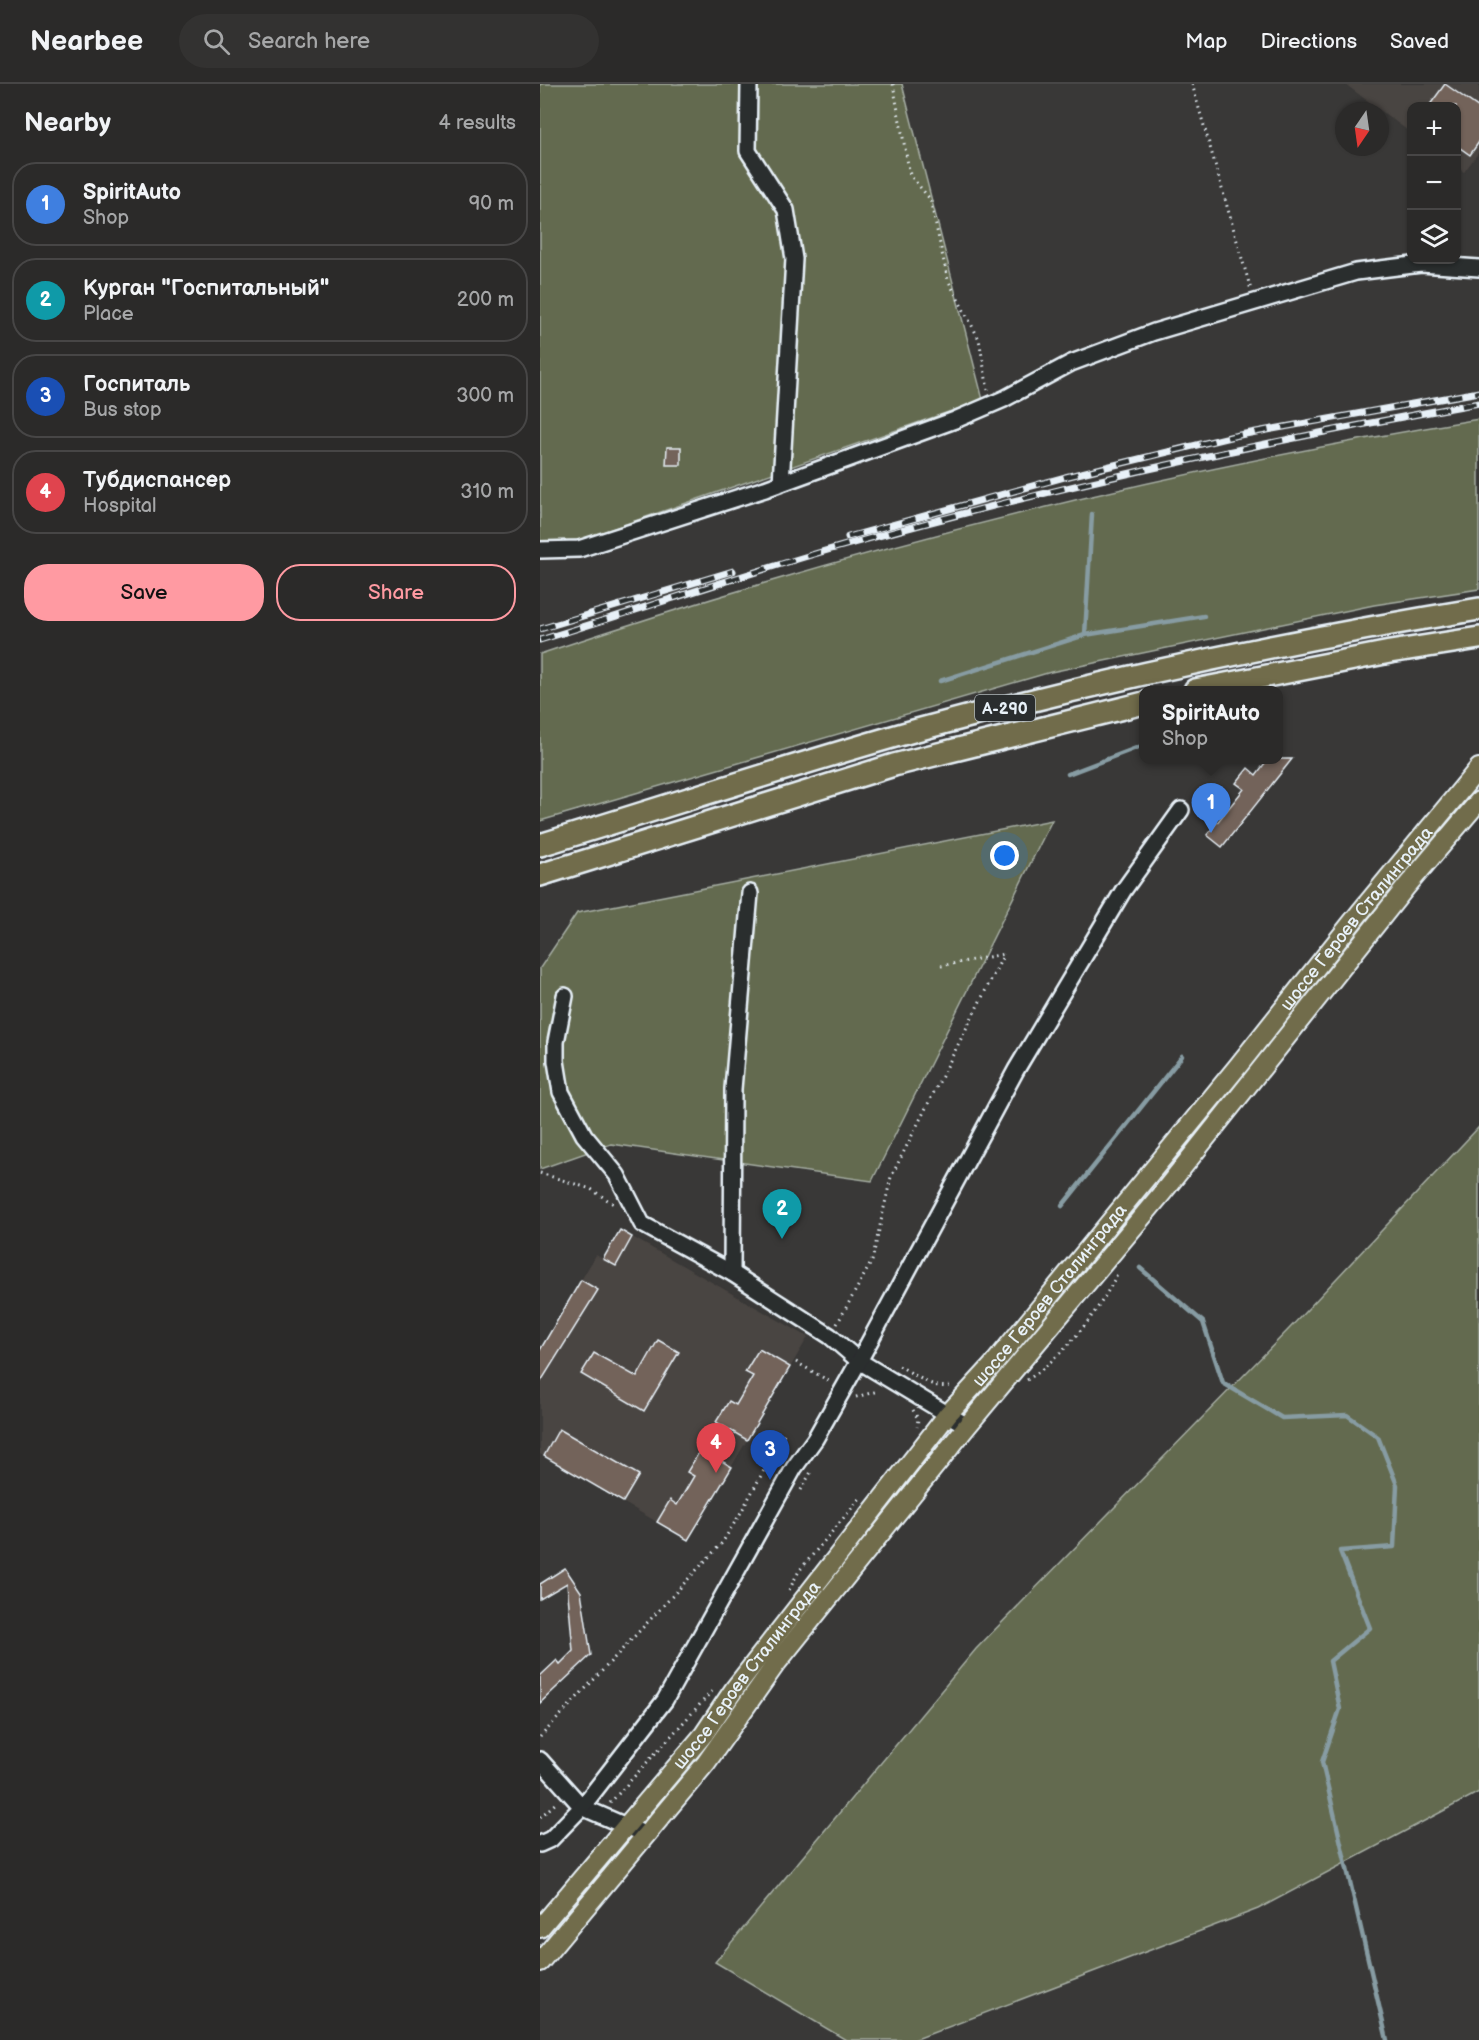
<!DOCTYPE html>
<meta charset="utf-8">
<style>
:root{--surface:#2b2a29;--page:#333231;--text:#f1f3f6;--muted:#a6a7a8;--line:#474646;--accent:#ff9aa2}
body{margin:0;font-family:"Balsamiq Sans",sans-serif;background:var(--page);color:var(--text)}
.controls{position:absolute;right:18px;top:18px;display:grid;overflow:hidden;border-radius:12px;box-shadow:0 2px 4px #0004}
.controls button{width:54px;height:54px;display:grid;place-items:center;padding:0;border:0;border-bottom:2px solid var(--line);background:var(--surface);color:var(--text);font:30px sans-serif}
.compass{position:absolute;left:795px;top:18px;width:54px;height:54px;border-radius:50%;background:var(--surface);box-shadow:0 2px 4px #0004;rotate:193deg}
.you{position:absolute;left:465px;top:772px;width:21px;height:21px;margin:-15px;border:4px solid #fff;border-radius:50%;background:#1a73e8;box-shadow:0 0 0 9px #1a73e833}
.badge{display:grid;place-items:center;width:39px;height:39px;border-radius:50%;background:var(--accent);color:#fff;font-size:20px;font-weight:700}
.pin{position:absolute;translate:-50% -50px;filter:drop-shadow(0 2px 3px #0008)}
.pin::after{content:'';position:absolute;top:32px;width:21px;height:18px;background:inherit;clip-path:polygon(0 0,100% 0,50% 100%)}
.popup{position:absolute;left:599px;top:602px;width:144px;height:78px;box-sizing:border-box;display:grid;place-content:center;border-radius:12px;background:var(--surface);filter:drop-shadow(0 2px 4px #0005);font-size:20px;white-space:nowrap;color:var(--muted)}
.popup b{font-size:22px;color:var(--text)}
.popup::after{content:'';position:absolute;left:50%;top:100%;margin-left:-12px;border:12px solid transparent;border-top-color:var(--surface)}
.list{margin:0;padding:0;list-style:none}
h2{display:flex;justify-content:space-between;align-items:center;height:78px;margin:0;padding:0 24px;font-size:26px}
h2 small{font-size:20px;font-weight:400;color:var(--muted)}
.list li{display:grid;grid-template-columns:39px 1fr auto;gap:18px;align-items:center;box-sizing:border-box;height:84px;margin:0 12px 12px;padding:0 12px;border:2px solid var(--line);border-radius:24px}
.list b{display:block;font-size:22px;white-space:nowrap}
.list p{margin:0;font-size:20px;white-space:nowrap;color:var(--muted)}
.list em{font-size:20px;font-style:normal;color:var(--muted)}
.actions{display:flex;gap:12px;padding:18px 24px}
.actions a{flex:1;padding:14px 0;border:2px solid var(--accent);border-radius:24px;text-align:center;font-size:21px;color:var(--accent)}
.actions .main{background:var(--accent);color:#111}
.icon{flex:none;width:33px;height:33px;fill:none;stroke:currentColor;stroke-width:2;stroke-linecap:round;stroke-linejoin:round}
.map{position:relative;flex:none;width:939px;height:1956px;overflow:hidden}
header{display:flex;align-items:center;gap:36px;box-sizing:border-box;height:84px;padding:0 30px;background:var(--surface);border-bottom:2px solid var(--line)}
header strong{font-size:28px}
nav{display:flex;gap:33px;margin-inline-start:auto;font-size:21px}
.search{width:420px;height:54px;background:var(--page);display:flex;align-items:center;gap:15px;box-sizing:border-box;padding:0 21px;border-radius:33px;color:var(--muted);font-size:22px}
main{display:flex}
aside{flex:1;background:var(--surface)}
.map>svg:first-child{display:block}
.built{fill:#4a4542}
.green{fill:#646a4f;stroke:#a6aea4;stroke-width:1.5}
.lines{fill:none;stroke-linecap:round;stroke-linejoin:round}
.stream{stroke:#879ca3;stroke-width:4.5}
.building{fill:#73635a;stroke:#e8f1f8;stroke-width:1.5}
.minor-casing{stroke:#e8f1f8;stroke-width:20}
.major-casing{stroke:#e8f1f8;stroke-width:22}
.highway-casing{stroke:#e8f1f8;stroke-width:26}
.path{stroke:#e8f1f8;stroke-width:3;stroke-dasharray:1.5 4.5;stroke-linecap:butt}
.minor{stroke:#2a2d2e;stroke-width:15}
.major{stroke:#716c4b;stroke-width:18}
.highway{stroke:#716c4b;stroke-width:21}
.rail-casing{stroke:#e8f1f8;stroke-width:7}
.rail{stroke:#2a2d2e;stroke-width:4.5;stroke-dasharray:14;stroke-linecap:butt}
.labels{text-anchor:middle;stroke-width:4.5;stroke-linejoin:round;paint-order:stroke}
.shield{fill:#2a2d2e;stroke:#afb6bb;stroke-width:1.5}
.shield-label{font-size:16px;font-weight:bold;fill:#e8f1f8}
.street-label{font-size:18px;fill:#e8f1f8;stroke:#2a2d2e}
</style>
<header>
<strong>Nearbee</strong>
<div class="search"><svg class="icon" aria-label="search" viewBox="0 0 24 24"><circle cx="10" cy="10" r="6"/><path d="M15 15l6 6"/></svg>Search here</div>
<nav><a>Map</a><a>Directions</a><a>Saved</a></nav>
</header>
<main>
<aside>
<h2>Nearby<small>4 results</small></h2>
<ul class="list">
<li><span class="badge" style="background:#3f7fe0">1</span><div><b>SpiritAuto</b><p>Shop</p></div><em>90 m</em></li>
<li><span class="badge" style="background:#0f9aa8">2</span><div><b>Курган &quot;Госпитальный&quot;</b><p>Place</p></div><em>200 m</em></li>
<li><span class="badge" style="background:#1a4fb4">3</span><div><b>Госпиталь</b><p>Bus stop</p></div><em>300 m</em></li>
<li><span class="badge" style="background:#e0444e">4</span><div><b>Тубдиспансер</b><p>Hospital</p></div><em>310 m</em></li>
</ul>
<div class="actions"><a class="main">Save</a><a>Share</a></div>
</aside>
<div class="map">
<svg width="939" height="1956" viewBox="0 0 939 1956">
<rect width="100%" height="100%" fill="#393837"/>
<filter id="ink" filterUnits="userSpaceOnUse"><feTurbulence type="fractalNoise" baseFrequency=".0167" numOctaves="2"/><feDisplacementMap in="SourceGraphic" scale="12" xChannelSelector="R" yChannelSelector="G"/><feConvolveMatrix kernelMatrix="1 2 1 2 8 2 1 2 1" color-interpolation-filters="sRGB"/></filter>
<g filter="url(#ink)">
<!-- built -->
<g class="built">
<path d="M805 0H939V68L924 88 917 83 916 22H872L871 49Z"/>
<path d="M80 1146 268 1253 148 1456 0 1370V1266L56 1171 63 1175Z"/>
</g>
<!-- green -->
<g class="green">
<path d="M0 0H362L443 316 40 456 0 459Z"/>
<path d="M939 335V505L834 521 511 588 0 737V570C306 467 620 387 939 335Z"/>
<path d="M512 736 332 1097 71 1060 0 1085V884L37 829Z"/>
<path d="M939 1043V1708L718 1825 374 1956H306L175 1878 436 1565 749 1245Z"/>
</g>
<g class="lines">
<!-- stream -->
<g class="stream">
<path d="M545 551 552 430"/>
<path d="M400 597 545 551 664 532"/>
<path d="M528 690 604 661"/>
<path d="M522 1122 642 972"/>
<path d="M600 1184 663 1238 683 1299 742 1334 807 1331 838 1353 857 1401 854 1463 800 1467 830 1544 790 1577 800 1625 782 1678 847 1956"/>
</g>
</g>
<!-- building -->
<g class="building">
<path d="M905 0 939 24V58L930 71 916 61V22H889Z"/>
<path d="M127 363H141V381H126Z"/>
<path d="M728 675H752L682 763 667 751 704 705 696 699 708 684 716 691Z"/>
<path d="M80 1146 92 1153 76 1182 63 1175Z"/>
<path d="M41 1196 58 1206 0 1299V1266Z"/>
<path d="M118 1256 139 1268 104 1327 41 1290 54 1269 97 1293Z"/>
<path d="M219 1265 250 1283 207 1356 176 1338 189 1317 196 1321 213 1292 205 1288Z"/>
<path d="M19 1345 99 1391 83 1418 4 1372Z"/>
<path d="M161 1365 192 1383 148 1456 117 1438 130 1416 137 1421 154 1392 147 1388Z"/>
<path d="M25 1484 41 1508 51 1571 0 1619V1592L17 1576 20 1580 33 1567 27 1499 0 1515V1500Z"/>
</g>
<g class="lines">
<defs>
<g id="minor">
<path d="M209 0 208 67 246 126 254 175 241 399"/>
<path d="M0 466 39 465 225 405 415 336 464 315 531 279 614 248 816 188 881 180 939 184"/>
<path d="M25 912 16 958V977L21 1008 44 1051 77 1091 102 1140 192 1189 290 1252 319 1277 427 1342"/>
<path d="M192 1189 193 1005 210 809"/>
<path d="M0 1676 42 1723 104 1750"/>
<path d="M0 1760 11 1755 42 1723 125 1616 254 1384 275 1355 319 1277 476 986 583 807 641 726"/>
</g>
<g id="major">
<path id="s1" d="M0 1844 164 1650 195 1604 408 1330 452 1282 698 982 821 827 939 684"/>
<path d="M0 1878 166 1679 235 1581 427 1342 623 1108 866 803 939 717"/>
</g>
<g id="highway">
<path d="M655 606 850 568 939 554"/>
<path d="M0 761C126 723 251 681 377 646 562 596 750 556 939 525"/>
<path d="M0 791 354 681 604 619"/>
</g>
</defs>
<!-- minor casing -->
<use href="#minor" class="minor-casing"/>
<!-- major casing -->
<use href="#major" class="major-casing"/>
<!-- highway casing -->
<use href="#highway" class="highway-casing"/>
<!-- path -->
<g class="path">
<path d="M353 0 370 91 390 115 408 196 439 255 448 306"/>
<path d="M652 0 711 206"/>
<path d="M401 882 464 870"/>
<path d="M0 1089 51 1105 75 1121"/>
<path d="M297 1240 332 1177 351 1093 464 870"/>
<path d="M256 1278 289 1297"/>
<path d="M359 1282C375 1290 395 1308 413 1301"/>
<path d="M487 1296C523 1273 559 1228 577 1190"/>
<path d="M316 1313 338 1307"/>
<path d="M373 1326 378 1335 377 1343"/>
<path d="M261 1406 271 1388"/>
<path d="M249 1506 259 1487 322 1412"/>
<path d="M0 1653 182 1459 200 1430 246 1346"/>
<path d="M70 1719 173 1606"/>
<path d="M0 1733 16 1719"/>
</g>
<!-- minor -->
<use href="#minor" class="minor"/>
<!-- major -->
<use href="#major" class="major"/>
<!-- highway -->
<use href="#highway" class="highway"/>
<defs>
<g id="rail">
<path d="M308 453 525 393 694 352 939 308"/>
<path d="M0 545 193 487"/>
<path d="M0 556C96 527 192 494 288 466 503 405 720 358 939 319"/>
</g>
</defs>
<!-- rail casing -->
<use href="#rail" class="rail-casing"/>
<!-- rail -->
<use href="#rail" class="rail"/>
</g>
</g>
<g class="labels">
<!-- shield labels -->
<rect class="shield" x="435" y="611" width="60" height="26" rx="4.5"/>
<g class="shield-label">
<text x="465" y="630">А-290</text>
</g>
<!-- street labels -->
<g class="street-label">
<text dy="6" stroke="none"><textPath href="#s1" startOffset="1299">шоссе Героев Сталинграда</textPath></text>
<text dy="6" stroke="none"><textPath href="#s1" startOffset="813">шоссе Героев Сталинграда</textPath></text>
<text dy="6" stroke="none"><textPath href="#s1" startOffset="327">шоссе Героев Сталинграда</textPath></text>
</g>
</g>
</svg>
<div class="controls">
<button>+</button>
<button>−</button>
<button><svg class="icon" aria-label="layers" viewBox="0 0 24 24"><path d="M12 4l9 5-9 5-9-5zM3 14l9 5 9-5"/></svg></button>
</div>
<svg class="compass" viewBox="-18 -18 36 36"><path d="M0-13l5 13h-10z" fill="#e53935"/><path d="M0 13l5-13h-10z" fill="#a6a7a8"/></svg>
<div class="you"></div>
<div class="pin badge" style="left:671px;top:749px;background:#3f7fe0">1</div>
<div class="popup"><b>SpiritAuto</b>Shop</div>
<div class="pin badge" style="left:242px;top:1155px;background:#0f9aa8">2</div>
<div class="pin badge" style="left:230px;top:1396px;background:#1a4fb4">3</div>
<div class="pin badge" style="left:176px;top:1389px;background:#e0444e">4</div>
</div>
</main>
